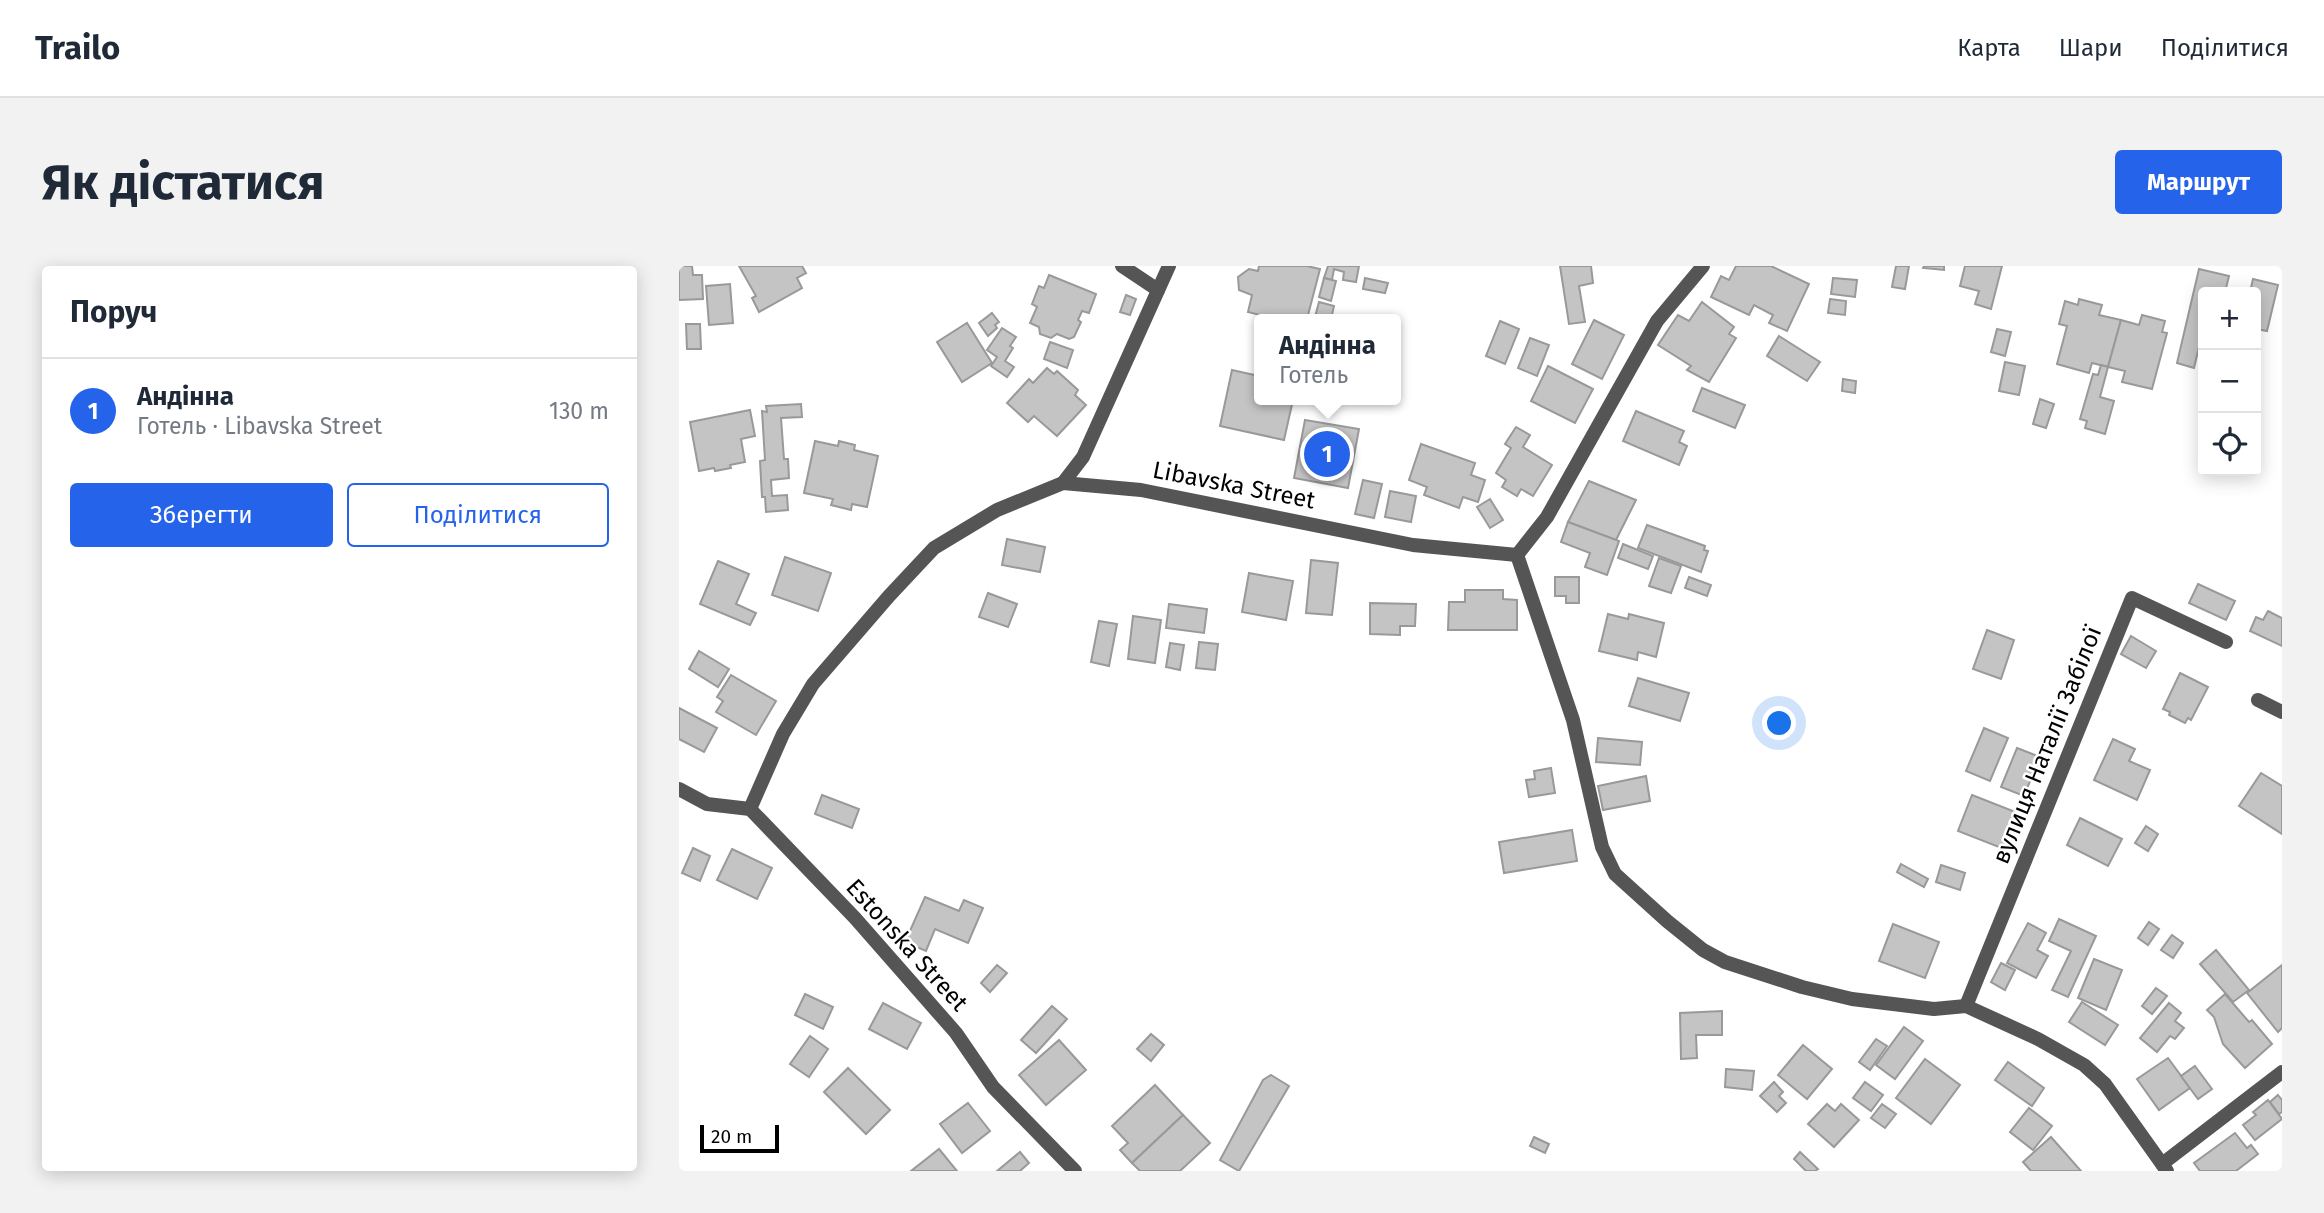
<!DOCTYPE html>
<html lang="uk">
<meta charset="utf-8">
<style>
:root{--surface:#fff;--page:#f2f2f3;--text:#1f2937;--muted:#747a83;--line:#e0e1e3;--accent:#2563eb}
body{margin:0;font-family:"Fira Sans",sans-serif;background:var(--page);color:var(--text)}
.controls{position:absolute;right:21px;top:21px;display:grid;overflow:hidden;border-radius:7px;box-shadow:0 4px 18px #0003}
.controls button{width:63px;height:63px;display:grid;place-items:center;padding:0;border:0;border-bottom:2px solid var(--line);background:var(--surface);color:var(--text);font:35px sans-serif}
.scale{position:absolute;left:21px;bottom:18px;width:79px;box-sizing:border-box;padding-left:7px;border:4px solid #000;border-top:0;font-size:19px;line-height:24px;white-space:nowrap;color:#000;-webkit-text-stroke:5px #fff;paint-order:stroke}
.you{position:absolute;left:1101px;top:458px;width:24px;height:24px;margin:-18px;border:5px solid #fff;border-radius:50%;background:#1a73e8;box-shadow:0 0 0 10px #1a73e833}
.badge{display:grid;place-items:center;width:46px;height:46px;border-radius:50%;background:var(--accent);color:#fff;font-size:23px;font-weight:700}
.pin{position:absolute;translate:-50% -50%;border:4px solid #fff;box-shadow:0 2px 7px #0006}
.popup{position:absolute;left:575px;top:48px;width:147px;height:91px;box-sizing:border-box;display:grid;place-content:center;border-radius:7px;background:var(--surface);filter:drop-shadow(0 2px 5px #0005);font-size:23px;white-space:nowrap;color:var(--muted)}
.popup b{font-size:26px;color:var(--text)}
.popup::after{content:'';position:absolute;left:50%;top:100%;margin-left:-14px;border:14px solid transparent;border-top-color:var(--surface)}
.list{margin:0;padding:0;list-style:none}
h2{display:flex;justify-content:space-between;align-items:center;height:91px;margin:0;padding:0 28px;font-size:30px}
h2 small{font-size:23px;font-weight:400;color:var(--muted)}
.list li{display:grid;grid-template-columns:46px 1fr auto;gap:21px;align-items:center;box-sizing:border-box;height:105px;padding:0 28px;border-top:2px solid var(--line)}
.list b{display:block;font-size:26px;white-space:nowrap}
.list p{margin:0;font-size:23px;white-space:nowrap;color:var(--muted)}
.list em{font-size:23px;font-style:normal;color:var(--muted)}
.actions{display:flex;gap:14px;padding:21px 28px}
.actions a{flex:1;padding:16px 0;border:2px solid var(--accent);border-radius:7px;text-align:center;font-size:24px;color:var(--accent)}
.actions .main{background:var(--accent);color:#fff}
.icon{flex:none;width:38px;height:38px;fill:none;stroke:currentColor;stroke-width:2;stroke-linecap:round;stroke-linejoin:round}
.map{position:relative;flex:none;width:1603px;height:905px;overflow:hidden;border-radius:7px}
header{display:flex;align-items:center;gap:42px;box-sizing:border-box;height:98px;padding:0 35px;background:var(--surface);border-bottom:2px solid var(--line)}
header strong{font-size:33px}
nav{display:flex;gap:38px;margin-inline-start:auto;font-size:24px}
.intro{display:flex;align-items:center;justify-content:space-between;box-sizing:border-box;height:168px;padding:0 42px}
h1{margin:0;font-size:49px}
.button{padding:18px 32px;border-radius:7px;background:var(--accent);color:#fff;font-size:24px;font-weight:700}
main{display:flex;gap:42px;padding:0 42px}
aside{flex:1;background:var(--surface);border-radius:7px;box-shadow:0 4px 18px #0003}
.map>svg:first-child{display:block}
.building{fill:#c4c4c4;stroke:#999;stroke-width:2}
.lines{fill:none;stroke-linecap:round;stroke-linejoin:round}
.minor{stroke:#555;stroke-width:14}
.labels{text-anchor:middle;stroke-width:5;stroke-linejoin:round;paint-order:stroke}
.street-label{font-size:24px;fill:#000;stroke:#fff}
</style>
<header>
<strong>Trailo</strong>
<nav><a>Карта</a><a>Шари</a><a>Поділитися</a></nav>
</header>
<div class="intro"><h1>Як дістатися</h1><a class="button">Маршрут</a></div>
<main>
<aside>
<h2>Поруч<small></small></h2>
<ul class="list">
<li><span class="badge">1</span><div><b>Андінна</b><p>Готель · Libavska Street</p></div><em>130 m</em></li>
</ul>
<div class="actions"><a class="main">Зберегти</a><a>Поділитися</a></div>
</aside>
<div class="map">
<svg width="1603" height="905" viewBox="0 0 1603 905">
<rect width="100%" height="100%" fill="#fff"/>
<!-- building -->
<g class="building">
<path d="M0 0H13L14 9H23L24 33 0 34Z"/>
<path d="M60 0H123L127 7 118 12 123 22 80 46 73 32 77 30Z"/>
<path d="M580 0H628L641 3 628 53H597L569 46 573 29 560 24 559 11 570 3 579 5Z"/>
<path d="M649 0H680L677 16 664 14 665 6 655 3 653 14 645 12Z"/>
<path d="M881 0H912L914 17 900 20 906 56 890 58Z"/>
<path d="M1057 0H1092L1130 18 1108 65 1090 57 1094 49 1075 39 1070 49 1032 31 1042 10 1050 14Z"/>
<path d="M1217 0H1230L1226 23 1213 21Z"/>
<path d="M1245 0H1265V4L1244 2Z"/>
<path d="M1286 0H1323L1312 43 1296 38 1300 25 1281 20Z"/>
<path d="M1520 3 1550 10 1546 26H1524V64L1515 102 1498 97Z"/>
<path d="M370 9 417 28 410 47 403 45 399 54 402 56 395 71 390 73 378 68 372 72 361 68 360 61 351 57 358 41 353 38 360 20 365 22Z"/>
<path d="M645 12 657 15 652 35 640 31Z"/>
<path d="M686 12 709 17 706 27 684 23Z"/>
<path d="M1154 12 1178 14 1176 31 1152 28Z"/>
<path d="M1574 13 1599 19 1588 65 1577 63V26H1571Z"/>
<path d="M51 18 54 57 30 59 27 20Z"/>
<path d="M447 29 457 33 451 49 441 46Z"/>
<path d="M1151 33 1167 35 1166 49 1149 47Z"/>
<path d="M1400 33 1423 39 1420 49 1442 54 1429 101 1413 97 1410 107 1378 98 1388 60 1380 58 1386 35 1399 39Z"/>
<path d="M640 36 655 40 652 53 636 51Z"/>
<path d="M1023 36 1055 61 1050 68 1057 72 1030 116 1008 104 1012 100 979 79 999 49 1010 55Z"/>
<path d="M313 47 320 56 316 59 318 62 309 70 300 57Z"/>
<path d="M1463 49 1486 55 1483 66 1488 67 1473 123 1443 116 1446 105 1429 101 1442 54 1460 59Z"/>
<path d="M915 54 945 69 923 113 893 98Z"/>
<path d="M821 55 840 63 826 98 807 90Z"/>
<path d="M288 57 313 97 283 116 258 76Z"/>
<path d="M7 58H21L22 83H8Z"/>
<path d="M323 62 337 71 331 80 334 82 326 95 335 101 328 111 312 100 318 91 308 84Z"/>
<path d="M1318 63 1332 66 1326 90 1312 86Z"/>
<path d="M1100 70 1141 96 1128 115 1088 90Z"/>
<path d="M851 72 870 79 858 110 839 102Z"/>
<path d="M371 76 394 84 388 102 365 93Z"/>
<path d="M1326 96 1346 100 1340 129 1320 125Z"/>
<path d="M1422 99 1429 101 1421 131 1435 135 1426 168 1406 162 1408 155 1401 153 1414 108 1419 109Z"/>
<path d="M869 100 914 123 896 157 852 135Z"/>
<path d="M368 102 375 108 378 105 399 124 396 129 407 139 378 170 355 150 349 156 328 137 350 113 354 117Z"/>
<path d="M553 104 580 110V134H614L605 174 541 160Z"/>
<path d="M1164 113 1177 115 1176 127 1163 125Z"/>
<path d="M1023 122 1066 139 1056 162 1014 145Z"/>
<path d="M1361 133 1375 138 1367 162 1354 158Z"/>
<path d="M122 138 123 151 102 152 105 193H109L110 212 92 214 93 230 108 229 109 244 87 246 86 231H83L81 195 86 194 83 145 88 146 87 140Z"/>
<path d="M71 144 76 170 62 173 66 196 51 199 52 202 36 205 35 202 20 205 11 156Z"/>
<path d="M957 145 1005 165 1000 176 1008 180 1000 199 944 175Z"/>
<path d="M626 154 680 163 669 222 615 212Z"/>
<path d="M837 161 851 169 844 181 873 199 854 230 842 223 838 230 823 221 827 214 817 207 832 182 826 178Z"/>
<path d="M136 175 159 180 160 175 176 179 175 184 199 190 188 241 173 238 172 244 152 239 154 233 125 227Z"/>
<path d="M742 178 796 197 792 209 806 214 799 236 784 231 780 242 745 229 748 221 730 214Z"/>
<path d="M684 214 703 218 695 252 676 248Z"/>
<path d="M910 215 957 234 937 274 889 256Z"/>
<path d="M711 225 737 230 732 256 706 251Z"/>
<path d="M811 233 824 254 811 262 798 241Z"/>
<path d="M889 256 940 275 928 309 906 301 911 287 882 276Z"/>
<path d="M968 259 1026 280 1025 284 1029 285 1022 306 959 282Z"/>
<path d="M328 273 366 281 361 306 323 299Z"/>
<path d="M944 278 974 290 969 303 939 292Z"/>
<path d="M106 291 152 307 139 345 93 329Z"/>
<path d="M980 292 1002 300 992 327 970 320Z"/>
<path d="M632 294 659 297 653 349 627 347Z"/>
<path d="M39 295 70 308 57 338 77 347 71 359 21 338Z"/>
<path d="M570 307 614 315 607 354 563 346Z"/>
<path d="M876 311H900V337H887V330H876Z"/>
<path d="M1010 311 1032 319 1028 330 1006 322Z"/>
<path d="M1519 318 1556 335 1547 354 1510 337Z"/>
<path d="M786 324H824V333L838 334V364H769L770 336H786Z"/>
<path d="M309 327 338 338 329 361 300 351Z"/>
<path d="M691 337 737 338 736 360H721V369L691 368Z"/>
<path d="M490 338 528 343 525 367 487 362Z"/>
<path d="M1589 345 1603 352V380L1571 365 1577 351 1584 354Z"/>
<path d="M929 348 949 353 950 348 985 357 977 391 959 386 958 394 920 385Z"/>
<path d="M454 350 482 354 476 397 449 393Z"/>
<path d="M420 355 438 358 430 400 412 396Z"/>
<path d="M1308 364 1335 374 1322 413 1294 403Z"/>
<path d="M1452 370 1477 385 1467 402 1442 388Z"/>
<path d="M520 376 539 378 536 404 517 402Z"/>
<path d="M491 377 505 379 501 404 487 401Z"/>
<path d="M20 385 50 403 39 421 10 403Z"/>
<path d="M1501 407 1529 421 1512 454 1509 452 1506 457 1490 449 1491 446 1484 443Z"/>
<path d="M52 409 97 435 77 469 37 446 44 435 38 431Z"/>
<path d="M959 412 1010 427 1001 455 950 440Z"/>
<path d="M0 442 38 462 25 486 0 473Z"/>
<path d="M1305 462 1329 472 1311 515 1287 505Z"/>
<path d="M919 472 963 476 961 499 917 496Z"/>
<path d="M1434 473 1456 483 1450 495 1471 504 1458 534 1415 514Z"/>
<path d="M1338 482 1361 491 1345 530 1322 521Z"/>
<path d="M872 502 876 527 850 531 847 514 856 513 855 505Z"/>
<path d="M1582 507 1603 520V568L1560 540Z"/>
<path d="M967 510 971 535 924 544 919 520Z"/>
<path d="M143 529 180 543 173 562 136 548Z"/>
<path d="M1293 529 1339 547 1325 583 1279 565Z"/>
<path d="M1401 552 1443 573 1429 600 1388 579Z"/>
<path d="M1467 560 1479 568 1469 585 1456 577Z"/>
<path d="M893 564 898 595 825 607 820 576Z"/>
<path d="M14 582 31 590 21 615 3 607Z"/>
<path d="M53 583 93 602 78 633 38 614Z"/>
<path d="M1222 598 1249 613 1245 621 1218 606Z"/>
<path d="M1262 599 1286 607 1281 624 1257 616Z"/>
<path d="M246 631 280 645 285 634 304 642 289 677 256 663 247 685 226 676Z"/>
<path d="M1380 653 1417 670 1389 731 1373 724 1392 685 1370 675Z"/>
<path d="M1470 656 1480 663 1469 679 1459 672Z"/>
<path d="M1349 657 1367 667 1358 684 1369 690 1357 712 1328 697Z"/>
<path d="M1214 658 1260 676 1246 712 1200 695Z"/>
<path d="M1493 669 1504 677 1494 692 1482 684Z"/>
<path d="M1537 684 1570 724 1554 736 1521 698Z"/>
<path d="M1415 693 1443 704 1427 744 1399 732Z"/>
<path d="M1322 697 1336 704 1326 724 1312 716Z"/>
<path d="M318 699 328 707 311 726 302 717Z"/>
<path d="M1603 699V762L1599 766 1568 727Z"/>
<path d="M1477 722 1488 730 1473 748 1463 740Z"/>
<path d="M126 728 154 741 144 763 116 749Z"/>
<path d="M1546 728 1570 756 1573 754 1593 778 1566 802 1544 778 1535 751 1528 744Z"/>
<path d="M1403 736 1439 759 1426 779 1390 756Z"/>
<path d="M204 737 242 757 228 783 190 763Z"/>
<path d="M1490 737 1502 747 1496 755 1505 762 1496 773 1491 770 1478 786 1461 772Z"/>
<path d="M373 740 388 753 357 787 342 774Z"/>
<path d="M1043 745V769H1017L1018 792 1002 793 1001 747Z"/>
<path d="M1225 761 1244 775 1216 813 1197 799Z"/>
<path d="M472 768 485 779 472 795 458 783Z"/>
<path d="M131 770 149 783 130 811 111 798Z"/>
<path d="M1197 773 1208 780 1191 804 1180 796Z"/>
<path d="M380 774 407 804 367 839 340 809Z"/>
<path d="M1124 779 1153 803 1128 833 1099 809Z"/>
<path d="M1489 792 1511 822 1480 844 1458 813Z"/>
<path d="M1246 793 1281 819 1252 858 1217 832Z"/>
<path d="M1329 796 1365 822 1353 840 1316 814Z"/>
<path d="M1516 800 1533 823 1519 833 1502 810Z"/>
<path d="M169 802 211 844 187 868 145 826Z"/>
<path d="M1047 803 1075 805 1073 824 1046 821Z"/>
<path d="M592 809 610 820 560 905 541 894 584 814Z"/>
<path d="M1095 816 1104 826 1100 830 1107 837 1098 846 1081 830Z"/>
<path d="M1186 816 1204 829 1192 845 1174 832Z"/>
<path d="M476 819 504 849 453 897 441 884 449 877 433 860Z"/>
<path d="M1599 829 1603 834V846L1600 848 1591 836Z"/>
<path d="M1589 834 1603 853 1576 874 1564 859 1577 849 1574 846Z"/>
<path d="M289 837 311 865 283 887 261 858Z"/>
<path d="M1148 838 1156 845 1162 838 1180 854 1155 881 1129 858Z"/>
<path d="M1203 838 1217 848 1206 862 1192 852Z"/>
<path d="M1350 842 1373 860 1354 884 1331 866Z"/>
<path d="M504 849 531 877 501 905H461L453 897Z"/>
<path d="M1556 867 1568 882 1572 879 1579 888 1557 905H1521L1515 897Z"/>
<path d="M855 871 870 878 866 887 851 880Z"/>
<path d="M1372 871 1402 905H1352L1344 896Z"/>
<path d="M260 883 278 905H232Z"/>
<path d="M341 886 350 897 341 905H318Z"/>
<path d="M1121 886 1139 903 1136 905H1127L1115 893Z"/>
</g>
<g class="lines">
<!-- minor -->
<g class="minor">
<path d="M443 0 479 24"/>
<path d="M384 217 404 191 490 0"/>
<path d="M838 289 894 454 923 581 936 608 988 655 1024 684 1046 696 1123 721 1173 733 1255 743 1287 740 1359 773 1405 799 1426 818 1488 905"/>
<path d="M1579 434 1603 446"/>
<path d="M0 523 28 538 71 543 176 652 277 767 314 821 396 905"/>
<path d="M71 543 104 468 134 418 210 330 255 282 318 244 384 217 462 224 734 279 838 289 868 251 978 55 1024 0"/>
<path d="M1287 740 1453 332 1547 376"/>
<path d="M1483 898 1603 806"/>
</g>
</g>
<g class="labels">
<!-- street labels -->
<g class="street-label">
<text transform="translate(555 219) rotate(11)" y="8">Libavska Street</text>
<text transform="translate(1368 479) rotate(-68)" y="8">вулиця Наталії Забілої</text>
<text transform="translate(228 679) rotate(48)" y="8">Estonska Street</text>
</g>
</g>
</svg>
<div class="controls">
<button>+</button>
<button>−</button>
<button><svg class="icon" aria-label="locate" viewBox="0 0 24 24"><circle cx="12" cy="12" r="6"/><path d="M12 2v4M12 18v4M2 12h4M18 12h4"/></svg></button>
</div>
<div class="scale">20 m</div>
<div class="you"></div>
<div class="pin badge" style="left:648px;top:188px">1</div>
<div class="popup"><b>Андінна</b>Готель</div>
</div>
</main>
